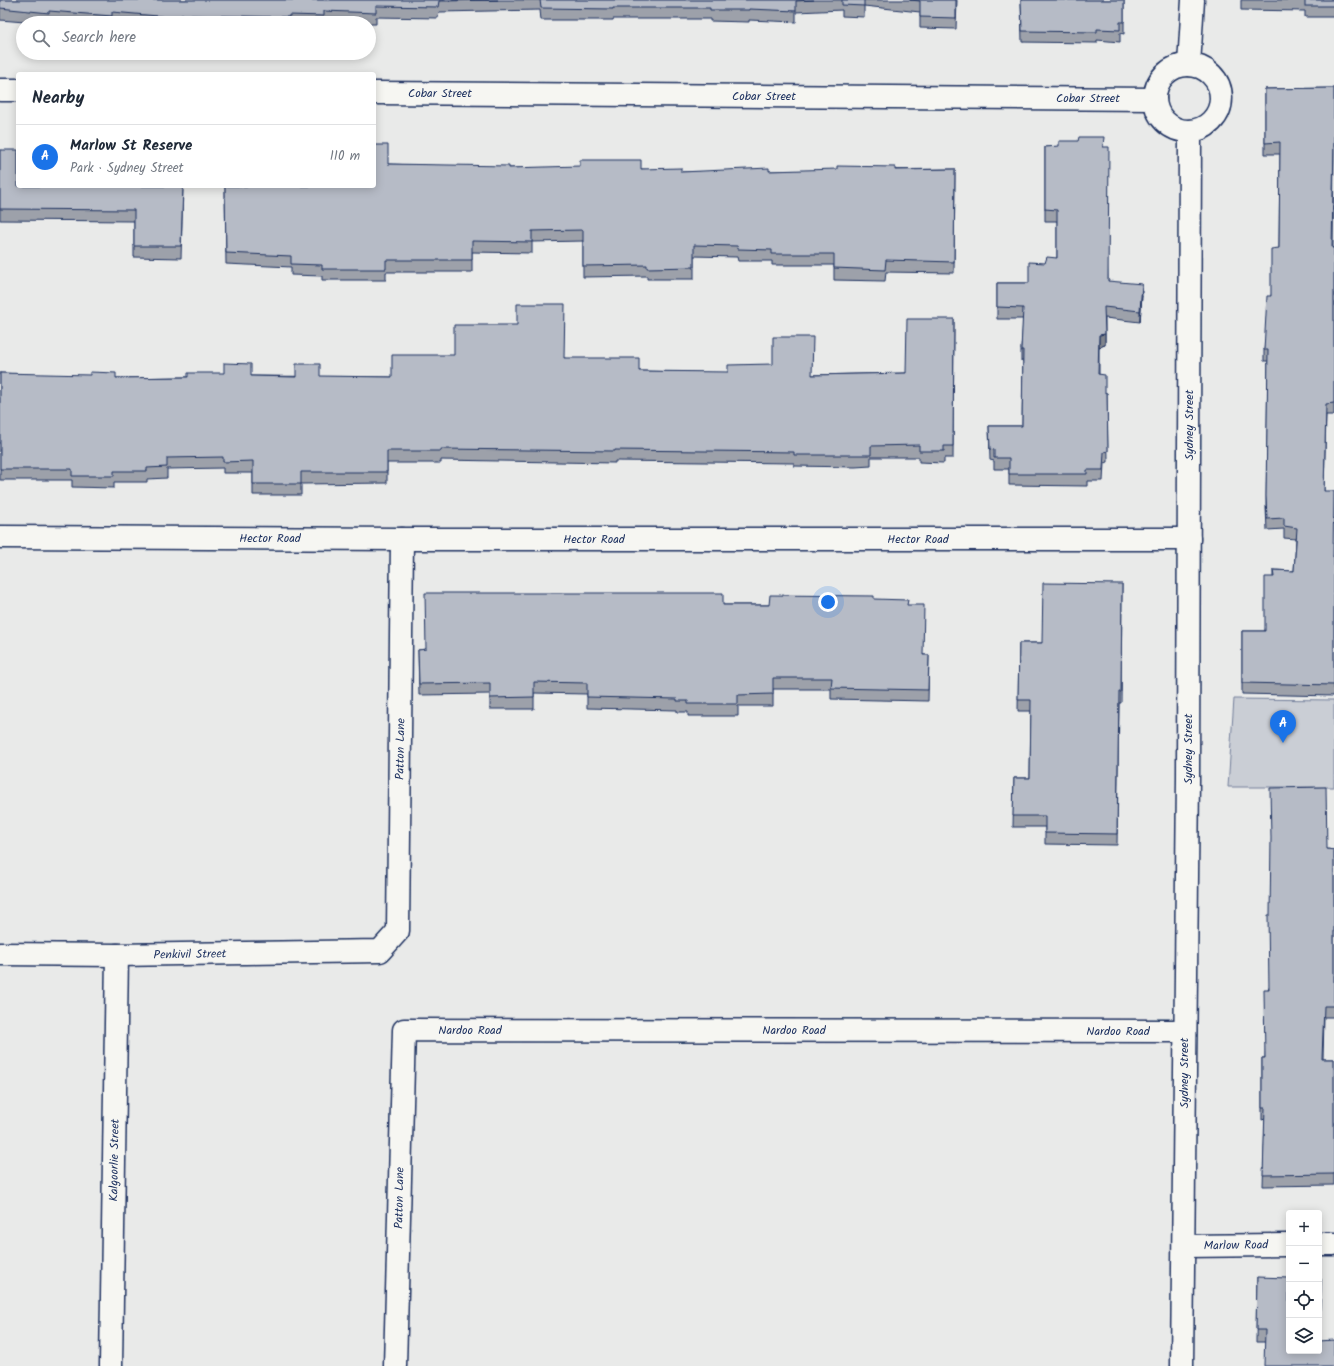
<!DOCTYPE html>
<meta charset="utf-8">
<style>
:root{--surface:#fff;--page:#f6f6f7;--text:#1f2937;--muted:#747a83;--line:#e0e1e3;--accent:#1a73e8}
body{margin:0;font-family:Kalam,sans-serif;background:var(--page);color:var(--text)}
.controls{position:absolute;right:12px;bottom:12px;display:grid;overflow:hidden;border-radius:4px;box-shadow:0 2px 10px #0003}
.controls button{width:36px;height:36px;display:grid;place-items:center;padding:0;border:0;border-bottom:1px solid var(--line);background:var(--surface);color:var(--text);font:20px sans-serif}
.you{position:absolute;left:828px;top:602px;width:14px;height:14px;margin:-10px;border:3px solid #fff;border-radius:50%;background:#1a73e8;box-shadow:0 0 0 6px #1a73e833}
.badge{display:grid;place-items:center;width:26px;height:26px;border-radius:50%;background:var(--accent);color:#fff;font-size:13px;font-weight:700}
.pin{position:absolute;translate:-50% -33px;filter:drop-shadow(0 1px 2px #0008)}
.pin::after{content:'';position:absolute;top:21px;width:14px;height:12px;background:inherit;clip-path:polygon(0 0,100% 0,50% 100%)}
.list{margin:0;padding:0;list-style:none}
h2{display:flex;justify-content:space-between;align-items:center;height:52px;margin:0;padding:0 16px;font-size:17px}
h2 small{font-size:13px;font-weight:400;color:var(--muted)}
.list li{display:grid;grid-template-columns:26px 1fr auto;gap:12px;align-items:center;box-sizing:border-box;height:64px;padding:0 16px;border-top:1px solid var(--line)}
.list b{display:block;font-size:15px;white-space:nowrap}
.list p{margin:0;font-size:13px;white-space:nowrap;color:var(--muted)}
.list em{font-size:13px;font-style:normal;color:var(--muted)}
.icon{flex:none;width:22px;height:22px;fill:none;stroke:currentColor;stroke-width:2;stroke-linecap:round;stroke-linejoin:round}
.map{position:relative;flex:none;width:1334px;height:1366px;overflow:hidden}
.search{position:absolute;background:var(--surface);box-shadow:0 2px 10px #0003;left:16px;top:16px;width:360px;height:44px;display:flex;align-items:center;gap:10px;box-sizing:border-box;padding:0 14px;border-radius:22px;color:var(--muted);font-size:15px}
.panel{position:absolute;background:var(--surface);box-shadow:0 2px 10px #0003;left:16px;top:72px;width:360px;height:116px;border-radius:4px}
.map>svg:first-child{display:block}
.green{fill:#caced5;stroke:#727e9a}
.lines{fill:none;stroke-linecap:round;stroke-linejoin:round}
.minor-casing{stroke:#1b2f5e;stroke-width:25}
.minor{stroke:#f6f6f2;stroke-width:22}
.wall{fill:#9da1aa;stroke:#1b2f5e}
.shaded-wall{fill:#7f838b;stroke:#1b2f5e}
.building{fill:#b6bbc6;stroke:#1b2f5e}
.labels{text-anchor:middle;stroke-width:3;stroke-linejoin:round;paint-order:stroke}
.street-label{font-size:12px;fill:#1b2f5e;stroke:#f6f6f2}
</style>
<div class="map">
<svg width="1334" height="1366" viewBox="0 0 1334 1366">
<rect width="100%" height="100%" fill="#e9eae9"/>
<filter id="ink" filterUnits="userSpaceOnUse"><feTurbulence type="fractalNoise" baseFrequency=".025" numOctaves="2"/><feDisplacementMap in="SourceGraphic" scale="8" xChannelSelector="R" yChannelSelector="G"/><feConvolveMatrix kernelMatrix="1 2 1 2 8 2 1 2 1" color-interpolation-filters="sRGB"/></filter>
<g filter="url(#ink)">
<!-- green -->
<path class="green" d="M1234 699 1334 700V787H1228Z"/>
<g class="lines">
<defs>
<g id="minor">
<circle cx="1188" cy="98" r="33"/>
<path d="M1189 65 1193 0"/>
<path d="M0 90H18"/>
<path d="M374 93 1155 99"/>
<path d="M0 537 402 539H1189"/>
<path d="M0 954 117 955 380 951 398 931 402 539"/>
<path d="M1319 1244H1334"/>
<path d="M1184 1246 1289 1245"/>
<path d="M111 1366 117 955"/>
<path d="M395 1366 404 1030 1185 1031"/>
<path d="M1182 1366 1188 778 1190 131"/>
</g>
</defs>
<!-- minor casing -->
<use href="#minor" class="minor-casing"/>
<!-- minor -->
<use href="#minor" class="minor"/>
</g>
<!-- wall -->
<g class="wall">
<path d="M0 0H957L956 29 920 28V12L864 6V17L842 16V10L796 12V22L749 20V22L710 21V19H613V20H541L540 10 439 12 438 18 376 17V24H369V23H60L49 22V23H37L0 20Z"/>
<path d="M1021 0H1124V34L1120 33V42L1097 40V43L1022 42Z"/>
<path d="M1241 0H1334V17H1305V11L1241 10Z"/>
<path d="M1334 88V153L1333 248H1334V415H1326L1324 491 1333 557H1334V696L1242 694V631H1265L1273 577V570L1294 571 1296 539 1284 538V529L1267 530 1266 507 1268 361H1264V350L1271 296 1279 248 1280 154H1265V89Z"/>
<path d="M1045 147H1104L1108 281 1142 295 1140 322 1105 318V345L1099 347V374L1105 393H1107L1108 462 1104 463 1103 481H1087V486L1009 485V469H994V461L990 460 989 426H1022L1023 361H1021V350L1023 319H997V283H1029L1045 263 1057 258V221H1045Z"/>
<path d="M0 150 183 186 181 258 134 257V221L0 220Z"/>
<path d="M388 164 509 168 641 169 681 172 955 169 954 273 886 272 885 281 834 280V265H772V261H738L737 257 694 256V279H647V276L583 277V241L532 242V253L472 252V272H386V280H322V276L291 275V267L226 264 225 186Z"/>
<path d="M954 319 953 458H944V463L919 462V457H871V466L855 467 794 466V463L615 461V463L441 460V463H387V483L301 484V495H253V473H223V468L167 469V478L147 479V482H114V488L72 487V480H0V373L116 378 251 376 392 377 564 358 639 371 812 375 906 373Z"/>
<path d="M1122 584 1121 703H1119L1117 845 1045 844V827H1013L1014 778H1030L1031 711H1018L1019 643H1042Z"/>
<path d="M874 599 907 605 923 655H929L928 701 831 699V689H773V706H738V716H688V712H677V710L587 708V694L534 693V709H490V694L419 695 418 650 426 649 723 605H769Z"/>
<path d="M1327 849 1334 850V1017H1324L1323 1059H1334V1185L1263 1186 1265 1119 1262 1120V1058H1265L1268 989Z"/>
<path d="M1257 1277 1289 1351 1264 1342H1256Z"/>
</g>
<!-- shaded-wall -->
<g class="shaded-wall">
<path d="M1142 284V295L1140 322V311Z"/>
<path d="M1105 334V345L1099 347V335Z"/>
<path d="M1321 1279V1290L1319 1323V1311Z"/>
</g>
<!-- building -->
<g class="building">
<path d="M0 0H498L439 1 438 7 376 6V13L324 11V16L289 15V17L181 15V18L112 12V16L49 11V13L0 8Z"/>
<path d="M540 0H814L796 1V11L749 9V10H710V8H613V9L541 8Z"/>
<path d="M842 0H864V6L842 5Z"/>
<path d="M910 0H956V18L920 17V1Z"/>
<path d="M1021 0H1124V22H1120V30L1097 29V32L1022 31Z"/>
<rect x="1305" y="0" width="29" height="6"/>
<path d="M1334 88V142L1332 248H1334V403L1326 404 1324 491H1334L1333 557H1334V685L1242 683V631H1265V577H1274L1273 570 1294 571 1297 528 1284 526V518L1267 519 1266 496 1268 350H1264L1267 296H1271V249L1279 248 1280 142 1265 143V89Z"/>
<path d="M1079 137H1104L1103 147H1109L1108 281 1142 284 1140 311 1104 307 1105 334 1099 335 1098 374 1105 375V393H1107L1108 451 1104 452 1103 470H1087V474H1009V458H994V450L990 449 989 426H1022L1023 350H1021L1023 308 997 307V283H1029V262L1045 263 1047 257 1057 258V210L1045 209V147L1059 146V141H1078Z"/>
<path d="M374 145H388V164L509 166V168L580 166V160H641V169L681 168V172L769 168V171L837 169V166L895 167V170L955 169 954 262 886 260 885 270 834 268V254H772V250L738 249 737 246 694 245V267L647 268V265L583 266V230L532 231V242L472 241V260H386V269H322V265L291 264V256L226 253 225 186H374Z"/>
<path d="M0 150H18V186H183L181 246H134V210L0 209Z"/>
<path d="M517 304H565L564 358H639V371L728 372V365L773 364V337H813L812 375 906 373 907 319H954L953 446H944V451H919V445L871 446V455H794V452L615 450V451L441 449V451H387V472H301V484H253V461L223 462V457L167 458V467L147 468V471H114V476H72V469H0V373L90 375V372L116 373V378L188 377V373H224V363L251 364V376L296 377V364H320V376L392 377V355H454V325H517Z"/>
<path d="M1043 583 1122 584 1121 692H1119L1117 834 1045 833V816H1013L1014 778H1030L1031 700H1018L1019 643H1042Z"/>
<path d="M425 593H723V605H769L770 595 874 596V599L908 600 907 605H924L923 655H929L928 690 831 688 832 678H773V694L738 695V704H688V701H677V699L587 697V683L534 682V697L490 698V683L419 684 418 650 426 649Z"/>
<path d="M1326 787 1327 849 1334 850V1006H1324L1322 1059H1334V1174L1263 1175 1265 1108H1262V1058H1265L1264 989H1269L1268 915H1270L1271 838 1270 788Z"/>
<path d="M1257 1277 1289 1278V1351H1319V1341L1334 1340V1366H1264L1265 1330H1256Z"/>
<path d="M1319 1279H1321L1319 1311Z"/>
</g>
</g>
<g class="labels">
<!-- street labels -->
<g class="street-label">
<text x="440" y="97">Cobar Street</text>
<text x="764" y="100">Cobar Street</text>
<text x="1088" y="102">Cobar Street</text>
<text transform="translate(1189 425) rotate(-90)" y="4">Sydney Street</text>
<text x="270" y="542">Hector Road</text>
<text x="594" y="543">Hector Road</text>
<text x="918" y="543">Hector Road</text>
<text transform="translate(400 749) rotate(-89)" y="4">Patton Lane</text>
<text transform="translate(1188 749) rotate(-90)" y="4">Sydney Street</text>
<text transform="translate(190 954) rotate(-1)" y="4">Penkivil Street</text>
<text x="470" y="1034">Nardoo Road</text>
<text x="794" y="1034">Nardoo Road</text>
<text x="1118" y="1035">Nardoo Road</text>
<text transform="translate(1184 1073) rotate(-90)" y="4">Sydney Street</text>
<text transform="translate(114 1160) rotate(-89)" y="4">Kalgoorlie Street</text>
<text transform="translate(399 1198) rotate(-89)" y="4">Patton Lane</text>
<text transform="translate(1236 1245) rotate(-1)" y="4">Marlow Road</text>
</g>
</g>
</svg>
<div class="controls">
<button>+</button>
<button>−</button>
<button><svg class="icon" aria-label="locate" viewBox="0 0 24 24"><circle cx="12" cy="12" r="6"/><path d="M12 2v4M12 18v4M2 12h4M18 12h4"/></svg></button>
<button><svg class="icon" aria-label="layers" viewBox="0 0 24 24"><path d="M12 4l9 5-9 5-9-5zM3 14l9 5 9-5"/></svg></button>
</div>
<div class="you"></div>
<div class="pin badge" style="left:1283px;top:743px">A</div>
<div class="search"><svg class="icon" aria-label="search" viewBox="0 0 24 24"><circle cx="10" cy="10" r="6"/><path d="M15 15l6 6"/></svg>Search here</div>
<section class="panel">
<h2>Nearby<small></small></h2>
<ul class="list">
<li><span class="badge">A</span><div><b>Marlow St Reserve</b><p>Park · Sydney Street</p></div><em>110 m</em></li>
</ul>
</section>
</div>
